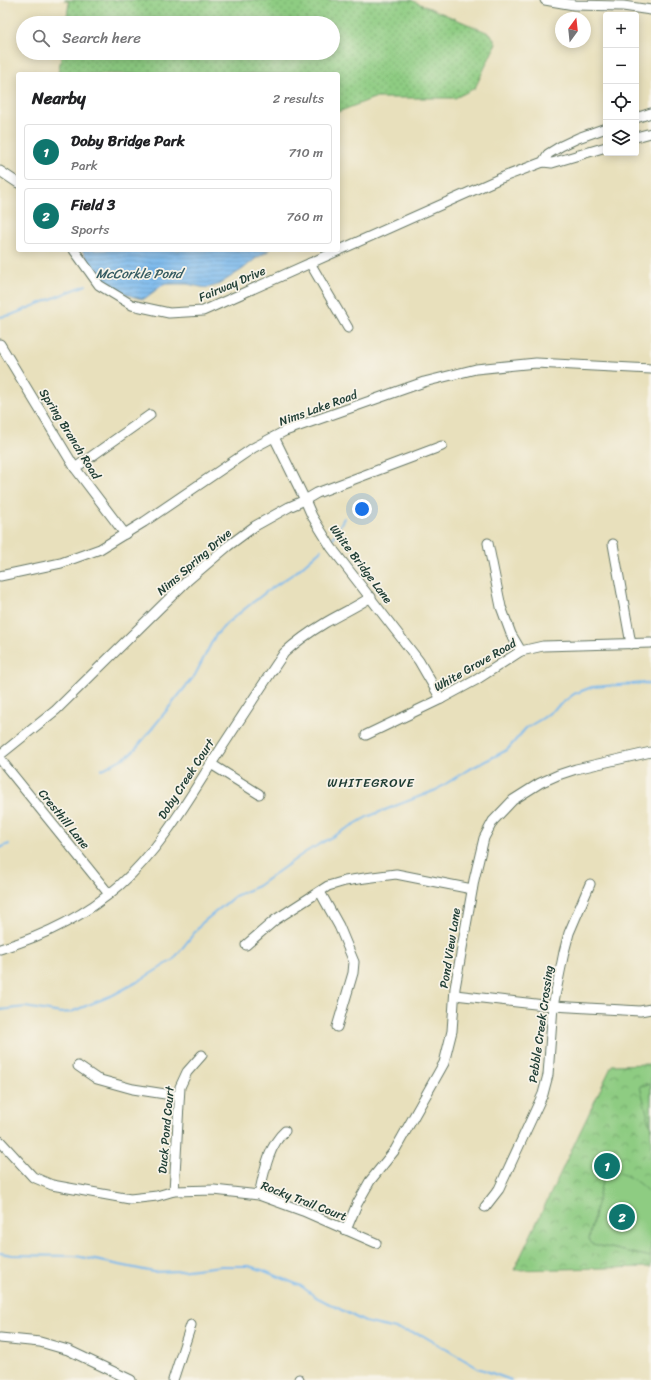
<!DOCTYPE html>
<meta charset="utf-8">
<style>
:root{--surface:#fff;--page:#f6f6f6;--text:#202124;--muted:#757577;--line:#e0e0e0;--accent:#0f766e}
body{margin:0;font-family:Sriracha,sans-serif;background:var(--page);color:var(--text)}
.controls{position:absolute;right:12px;top:12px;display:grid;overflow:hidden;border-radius:4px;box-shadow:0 2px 10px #0003}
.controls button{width:36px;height:36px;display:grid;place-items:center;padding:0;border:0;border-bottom:1px solid var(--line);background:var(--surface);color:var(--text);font:20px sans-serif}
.compass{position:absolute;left:555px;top:12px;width:36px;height:36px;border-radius:50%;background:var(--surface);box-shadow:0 2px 10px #0003;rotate:15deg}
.you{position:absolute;left:362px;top:509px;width:14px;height:14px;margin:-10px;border:3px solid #fff;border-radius:50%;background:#1a73e8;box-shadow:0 0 0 6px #1a73e833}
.badge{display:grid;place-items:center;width:26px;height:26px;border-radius:50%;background:var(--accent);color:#fff;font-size:13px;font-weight:700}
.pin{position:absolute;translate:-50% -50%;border:2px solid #fff;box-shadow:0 1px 4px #0006}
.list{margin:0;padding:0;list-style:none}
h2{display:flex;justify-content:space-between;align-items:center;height:52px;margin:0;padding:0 16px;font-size:17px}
h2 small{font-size:13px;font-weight:400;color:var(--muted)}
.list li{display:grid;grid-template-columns:26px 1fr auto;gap:12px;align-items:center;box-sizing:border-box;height:56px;margin:0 8px 8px;padding:0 8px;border:1px solid var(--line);border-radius:4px}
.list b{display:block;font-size:15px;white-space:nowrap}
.list p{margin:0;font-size:13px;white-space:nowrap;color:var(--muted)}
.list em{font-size:13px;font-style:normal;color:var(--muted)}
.icon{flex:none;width:22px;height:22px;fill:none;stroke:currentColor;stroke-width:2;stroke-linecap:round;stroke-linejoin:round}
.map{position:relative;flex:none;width:651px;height:1380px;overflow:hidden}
.search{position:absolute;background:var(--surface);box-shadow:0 2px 10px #0003;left:16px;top:16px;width:324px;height:44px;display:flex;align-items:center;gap:10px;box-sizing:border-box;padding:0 14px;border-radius:22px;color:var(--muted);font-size:15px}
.panel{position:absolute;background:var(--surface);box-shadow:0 2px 10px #0003;left:16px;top:72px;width:324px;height:180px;border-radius:4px}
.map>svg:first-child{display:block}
.grass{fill:url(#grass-dots);stroke:#56845b}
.park{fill:url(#park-crowns);stroke:#56845b}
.pitch{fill:#8ecc82;stroke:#56845b}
.water{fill:url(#water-rules);stroke:#4c7b91}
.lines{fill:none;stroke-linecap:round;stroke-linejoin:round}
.stream{stroke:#7ab9ee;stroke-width:2}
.minor-casing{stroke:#657664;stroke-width:11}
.minor{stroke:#fff;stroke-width:9}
.labels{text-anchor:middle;stroke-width:3.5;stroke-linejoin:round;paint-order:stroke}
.street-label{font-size:12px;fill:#1f3d34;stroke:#f7f3e8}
.water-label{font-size:13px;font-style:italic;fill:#365c62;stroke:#f7f3e8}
.neighbourhood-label{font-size:13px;letter-spacing:1px;fill:#1f3d34;stroke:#f7f3e8}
</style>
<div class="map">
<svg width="651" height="1380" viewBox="0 0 651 1380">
<defs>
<pattern id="grass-dots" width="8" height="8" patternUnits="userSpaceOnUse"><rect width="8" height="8" fill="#8ecc82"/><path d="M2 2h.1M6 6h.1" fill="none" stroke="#73a76b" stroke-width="1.8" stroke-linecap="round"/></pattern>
<pattern id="park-crowns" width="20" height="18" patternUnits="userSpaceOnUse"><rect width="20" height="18" fill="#8ecc82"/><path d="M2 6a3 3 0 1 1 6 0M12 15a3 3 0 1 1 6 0" fill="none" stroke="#73a76b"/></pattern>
<pattern id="water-rules" width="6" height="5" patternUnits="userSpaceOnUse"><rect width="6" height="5" fill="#7ab9ee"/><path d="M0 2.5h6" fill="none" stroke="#6398c2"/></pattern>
</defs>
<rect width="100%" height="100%" fill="#f7f3e8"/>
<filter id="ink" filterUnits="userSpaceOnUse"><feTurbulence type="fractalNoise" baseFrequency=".025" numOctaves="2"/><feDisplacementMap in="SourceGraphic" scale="8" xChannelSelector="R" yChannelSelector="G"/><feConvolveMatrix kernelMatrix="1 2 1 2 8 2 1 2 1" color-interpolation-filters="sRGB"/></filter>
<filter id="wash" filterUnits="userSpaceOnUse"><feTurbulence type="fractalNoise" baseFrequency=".012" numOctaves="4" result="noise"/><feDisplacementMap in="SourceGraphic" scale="16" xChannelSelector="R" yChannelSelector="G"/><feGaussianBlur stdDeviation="0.9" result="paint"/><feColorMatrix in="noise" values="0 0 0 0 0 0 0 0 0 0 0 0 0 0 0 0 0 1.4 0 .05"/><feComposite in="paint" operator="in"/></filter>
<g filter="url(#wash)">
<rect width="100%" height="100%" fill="#e8e0bc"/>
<!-- grass -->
<path class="grass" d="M64 0H411L491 34 496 44 475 88 455 98H374L338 112V74H58L62 53H333V23H66L69 2Z"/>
<!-- park -->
<path class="park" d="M651 1064V1267L514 1270 612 1065Z"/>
<!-- pitch -->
<g class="pitch">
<path d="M651 1084V1129L640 1086Z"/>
<path d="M605 1168C625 1174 637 1179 651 1195V1257L592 1244 589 1239Z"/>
</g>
<!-- water -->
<path class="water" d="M82 250H270L255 259 243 269 218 285 206 288 187 284H164L144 299C130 298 110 286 100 276 92 270 87 259 82 250Z"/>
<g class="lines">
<!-- stream -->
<g class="stream">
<path d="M0 317 11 315 86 285"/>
<path d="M333 538 344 518"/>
<path d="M101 770 129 755 138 746 195 675 215 636 227 623 266 592 296 572 321 550"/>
<path d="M0 848 9 844"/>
<path d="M0 1010 25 1007 61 1013 71 1012 113 995 137 982 173 960 202 923 235 896 258 886 304 853 367 817 436 790 466 771 507 750 526 728 543 718 574 694 592 687 646 683 651 684"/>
<path d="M0 1253 12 1255 76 1256 154 1272 179 1271 221 1266H249L262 1270 301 1286 316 1297 365 1322 422 1335 478 1368 511 1380"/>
</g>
</g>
</g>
<g filter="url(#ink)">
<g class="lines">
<defs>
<g id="minor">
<path d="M545 0 574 5 623 6 651 10"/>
<path d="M636 118 651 113"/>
<path d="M636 137 651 133"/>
<path d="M543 162 552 163 606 147"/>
<path d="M0 171 18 183"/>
<path d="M74 250 99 285 132 305 169 313 203 311 501 178 543 162 548 154 561 146 578 138 606 128"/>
<path d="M310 263 348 328"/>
<path d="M0 344 75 468 125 534"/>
<path d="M274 437 305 500 312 516 331 547 419 661 441 699"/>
<path d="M75 468 150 415"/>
<path d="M488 543 501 607 511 634 521 651"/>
<path d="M613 544 631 644"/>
<path d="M0 576 61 563 100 549 144 522 253 448 285 431 424 382 476 369 536 363 651 369"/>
<path d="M366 735 441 699 476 680 521 651 543 646 651 643"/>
<path d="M0 755 56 710 188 580 228 546 255 526 289 507 305 500 317 493 442 446"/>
<path d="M0 759 109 894"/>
<path d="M211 764 259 794"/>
<path d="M320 892 339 926 354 962 353 973 337 1027"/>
<path d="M246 945 275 920 328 886 345 881 365 878 396 874 472 889"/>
<path d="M0 949C44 936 85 916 120 885 157 852 184 807 211 764 235 727 259 690 284 653 297 641 310 632 325 623 340 614 356 607 371 597"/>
<path d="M455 995 553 1006 640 1011 651 1009"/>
<path d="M78 1066 97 1079 133 1089 178 1096"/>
<path d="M0 1141 33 1177 52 1185 130 1199 157 1196 174 1191 214 1190 259 1195 303 1211 376 1243"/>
<path d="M174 1191 180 1087 187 1072 202 1055"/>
<path d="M259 1195C264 1173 268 1146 285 1131"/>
<path d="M485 1207 499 1189 543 1094 548 1075 553 1006 564 952 569 933 590 884"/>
<path d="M346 1230 357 1204 370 1181 395 1150 444 1063 452 1031 455 988 474 880 484 838 493 821 513 800 540 783 558 775 576 769 651 752"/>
<path d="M0 1338 40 1342 68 1350 131 1380"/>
<path d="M173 1380 191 1325"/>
<path d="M299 1380V1379"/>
</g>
</defs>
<!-- minor casing -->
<use href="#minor" class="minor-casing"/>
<!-- minor -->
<use href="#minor" class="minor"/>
</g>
</g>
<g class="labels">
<!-- street labels -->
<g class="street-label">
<text transform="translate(232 284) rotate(-23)" y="4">Fairway Drive</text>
<text transform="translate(318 408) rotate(-20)" y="4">Nims Lake Road</text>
<text transform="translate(70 434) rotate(58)" y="4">Spring Branch Road</text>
<text transform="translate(194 562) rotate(-41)" y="4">Nims Spring Drive</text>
<text transform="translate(361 564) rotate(53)" y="4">White Bridge Lane</text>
<text transform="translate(475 665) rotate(-30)" y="4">White Grove Road</text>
<text transform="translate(186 779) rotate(-57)" y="4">Doby Creek Court</text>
<text transform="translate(64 819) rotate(51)" y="4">Cresthill Lane</text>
<text transform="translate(450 948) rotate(-81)" y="4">Pond View Lane</text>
<text transform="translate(541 1024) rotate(-82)" y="4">Pebble Creek Crossing</text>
<text transform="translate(166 1130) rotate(-85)" y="4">Duck Pond Court</text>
<text transform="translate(304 1201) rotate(21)" y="4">Rocky Trail Court</text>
</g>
<!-- water labels -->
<g class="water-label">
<text x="139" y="278">McCorkle Pond</text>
</g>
<!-- neighbourhood labels -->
<g class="neighbourhood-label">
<text x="371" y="787">WHITEGROVE</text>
</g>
</g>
</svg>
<div class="controls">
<button>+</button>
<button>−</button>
<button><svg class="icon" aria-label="locate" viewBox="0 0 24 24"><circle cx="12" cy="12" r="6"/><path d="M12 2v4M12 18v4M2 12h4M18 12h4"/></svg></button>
<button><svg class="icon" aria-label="layers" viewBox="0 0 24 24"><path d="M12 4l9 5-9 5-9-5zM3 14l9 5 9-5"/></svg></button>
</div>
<svg class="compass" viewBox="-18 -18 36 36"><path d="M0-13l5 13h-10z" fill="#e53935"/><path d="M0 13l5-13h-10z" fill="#757577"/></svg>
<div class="you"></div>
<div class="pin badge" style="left:607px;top:1166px">1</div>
<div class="pin badge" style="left:622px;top:1217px">2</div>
<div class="search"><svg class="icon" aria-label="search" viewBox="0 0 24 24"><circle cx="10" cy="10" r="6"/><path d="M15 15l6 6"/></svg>Search here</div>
<section class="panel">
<h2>Nearby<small>2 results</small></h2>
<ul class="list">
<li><span class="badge">1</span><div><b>Doby Bridge Park</b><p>Park</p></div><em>710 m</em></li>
<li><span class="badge">2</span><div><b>Field 3</b><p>Sports</p></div><em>760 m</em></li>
</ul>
</section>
</div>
